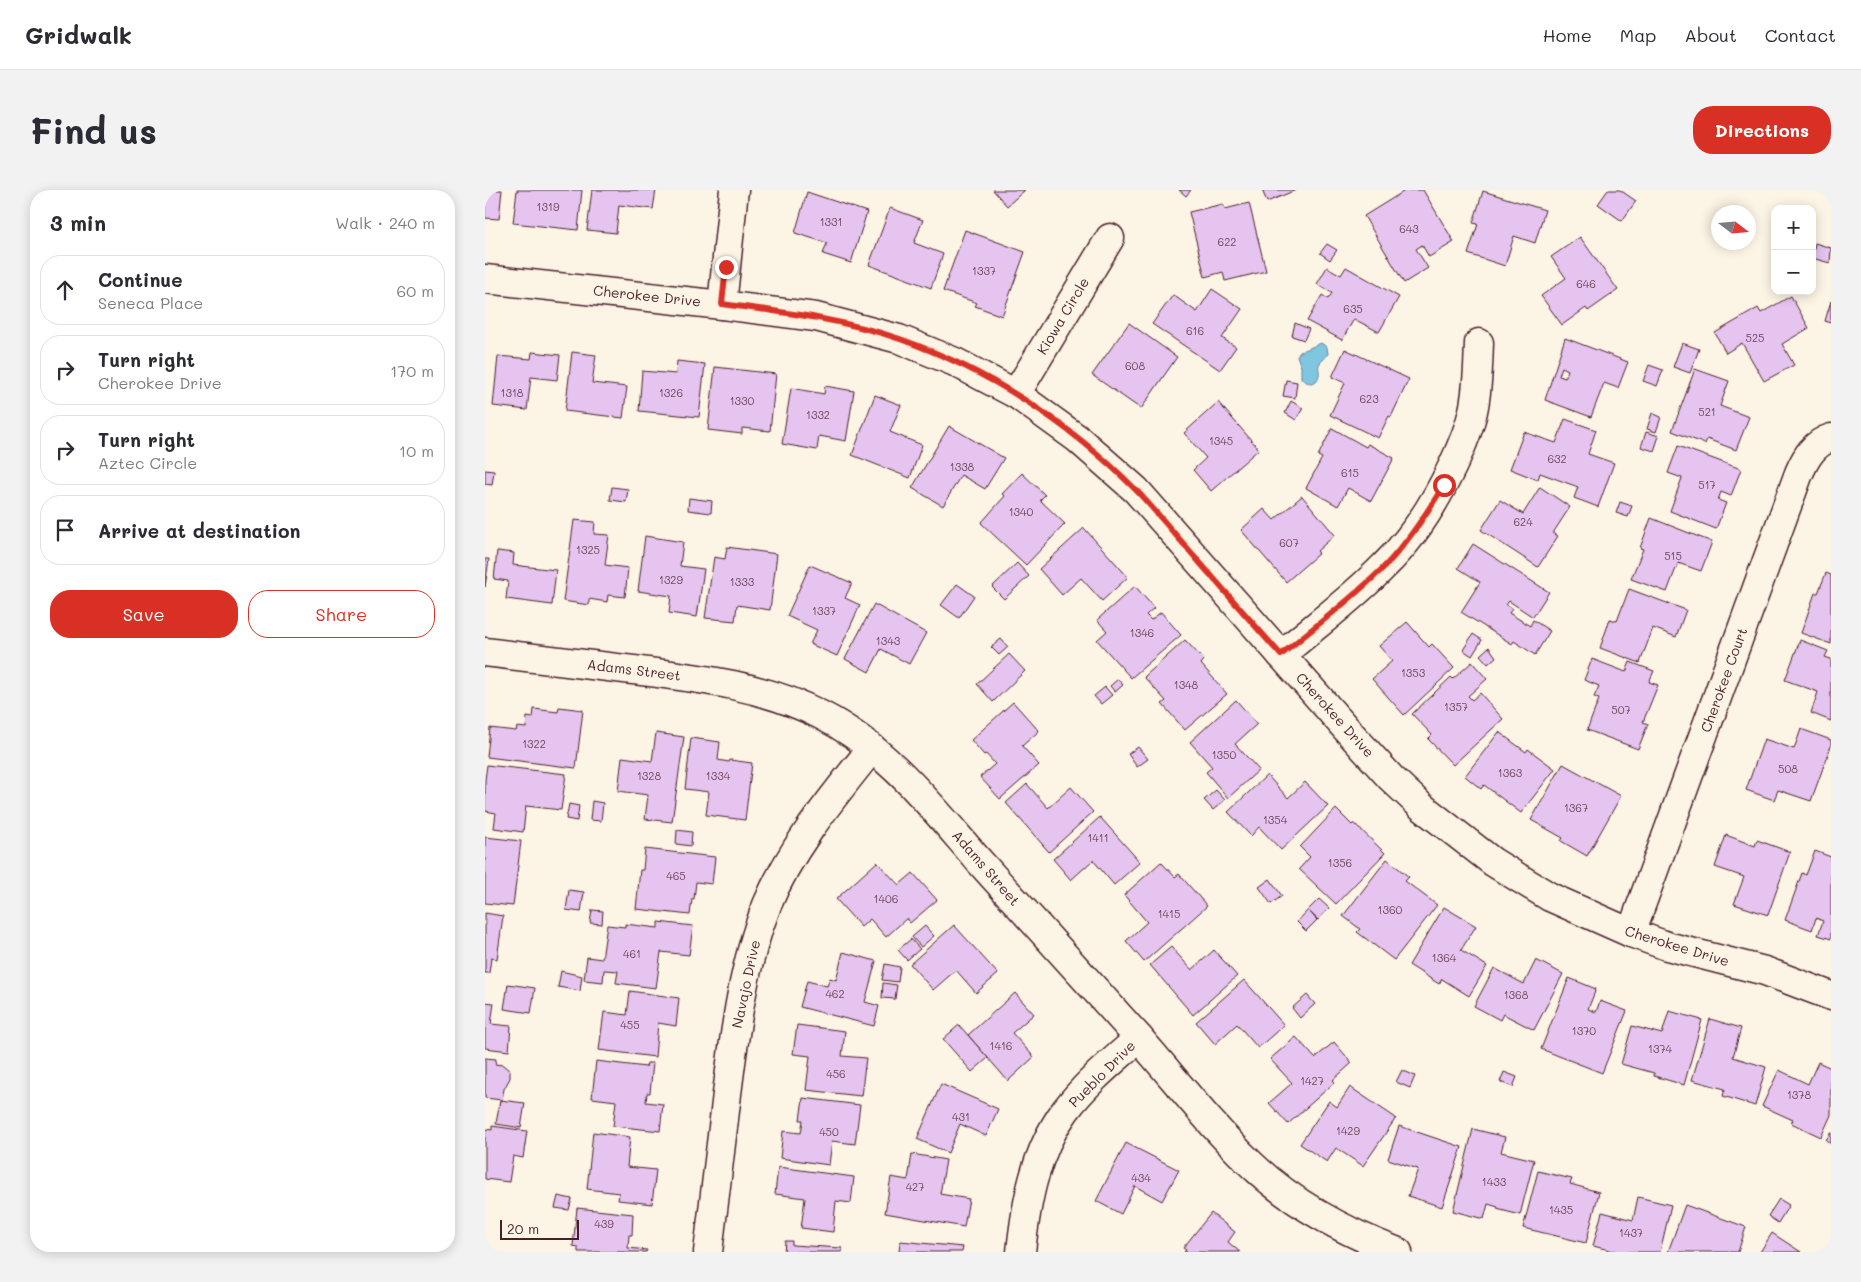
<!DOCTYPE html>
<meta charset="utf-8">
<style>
:root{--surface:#fff;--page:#f2f2f3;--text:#2b2b33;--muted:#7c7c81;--line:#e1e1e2;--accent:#d93025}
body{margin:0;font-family:Mali,sans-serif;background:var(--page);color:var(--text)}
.controls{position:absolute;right:15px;top:15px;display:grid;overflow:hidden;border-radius:10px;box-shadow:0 2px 12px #0003}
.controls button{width:45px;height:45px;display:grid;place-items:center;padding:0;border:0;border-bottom:1px solid var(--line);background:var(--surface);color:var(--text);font:25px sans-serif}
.compass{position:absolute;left:1226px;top:15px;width:45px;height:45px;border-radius:50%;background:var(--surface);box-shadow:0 2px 12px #0003;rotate:106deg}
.scale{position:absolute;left:15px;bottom:12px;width:79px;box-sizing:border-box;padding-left:5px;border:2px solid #4a1f2b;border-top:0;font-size:14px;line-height:18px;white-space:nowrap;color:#4a1f2b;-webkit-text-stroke:4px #fcf5e5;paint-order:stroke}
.stop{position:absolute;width:15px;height:15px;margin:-11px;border:4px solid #d93025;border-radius:50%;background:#fff}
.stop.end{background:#d93025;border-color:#fff;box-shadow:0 1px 5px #0008}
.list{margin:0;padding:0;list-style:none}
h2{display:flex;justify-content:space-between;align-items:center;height:65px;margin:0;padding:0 20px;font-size:21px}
h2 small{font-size:16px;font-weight:400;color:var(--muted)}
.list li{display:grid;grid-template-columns:32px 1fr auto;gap:15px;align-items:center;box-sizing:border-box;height:70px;margin:0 10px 10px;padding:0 10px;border:1px solid var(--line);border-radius:20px}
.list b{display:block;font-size:19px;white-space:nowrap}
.list p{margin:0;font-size:16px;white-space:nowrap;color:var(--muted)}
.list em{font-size:16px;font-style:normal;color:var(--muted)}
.actions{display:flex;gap:10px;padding:15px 20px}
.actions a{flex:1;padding:11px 0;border:1px solid var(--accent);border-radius:20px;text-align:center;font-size:18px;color:var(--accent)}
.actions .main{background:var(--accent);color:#fff}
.icon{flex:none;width:28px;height:28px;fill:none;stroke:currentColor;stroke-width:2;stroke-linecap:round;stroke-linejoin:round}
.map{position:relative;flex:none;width:1346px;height:1062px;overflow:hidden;border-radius:20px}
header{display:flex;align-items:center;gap:30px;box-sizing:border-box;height:70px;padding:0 25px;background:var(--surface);border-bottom:1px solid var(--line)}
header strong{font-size:24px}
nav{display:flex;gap:28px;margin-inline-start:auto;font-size:18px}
.intro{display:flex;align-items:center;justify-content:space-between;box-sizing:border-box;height:120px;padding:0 30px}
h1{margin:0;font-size:35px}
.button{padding:12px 22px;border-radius:20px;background:var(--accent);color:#fff;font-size:18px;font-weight:700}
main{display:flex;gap:30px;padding:0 30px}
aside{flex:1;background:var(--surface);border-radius:20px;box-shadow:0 2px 12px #0003}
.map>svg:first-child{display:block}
.water{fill:#7fc6e0;stroke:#6a8398}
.building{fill:#e5c4f0;stroke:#4a1f2b;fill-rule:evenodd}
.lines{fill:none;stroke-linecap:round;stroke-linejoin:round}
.minor-casing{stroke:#4a1f2b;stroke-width:31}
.minor{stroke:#fcf5e5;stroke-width:28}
.route{stroke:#d93025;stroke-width:6}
.labels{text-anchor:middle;stroke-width:4.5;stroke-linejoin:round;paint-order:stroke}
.number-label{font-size:11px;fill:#71485c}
.street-label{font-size:14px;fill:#4a1f2b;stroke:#fcf5e5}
</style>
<header>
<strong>Gridwalk</strong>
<nav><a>Home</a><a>Map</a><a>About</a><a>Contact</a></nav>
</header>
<div class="intro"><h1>Find us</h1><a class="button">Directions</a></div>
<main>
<aside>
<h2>3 min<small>Walk · 240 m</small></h2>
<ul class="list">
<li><svg class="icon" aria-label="ahead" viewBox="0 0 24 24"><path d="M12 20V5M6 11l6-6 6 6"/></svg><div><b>Continue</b><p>Seneca Place</p></div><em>60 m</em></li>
<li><svg class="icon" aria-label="right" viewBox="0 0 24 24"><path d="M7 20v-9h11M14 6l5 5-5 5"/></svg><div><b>Turn right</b><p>Cherokee Drive</p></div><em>170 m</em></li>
<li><svg class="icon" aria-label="right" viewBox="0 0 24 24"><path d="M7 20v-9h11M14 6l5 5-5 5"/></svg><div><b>Turn right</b><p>Aztec Circle</p></div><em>10 m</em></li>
<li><svg class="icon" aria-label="arrive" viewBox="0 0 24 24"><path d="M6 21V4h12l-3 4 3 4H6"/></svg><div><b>Arrive at destination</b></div></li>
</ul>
<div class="actions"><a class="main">Save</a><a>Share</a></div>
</aside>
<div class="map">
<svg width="1346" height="1062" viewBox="0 0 1346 1062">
<rect width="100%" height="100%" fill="#fcf5e5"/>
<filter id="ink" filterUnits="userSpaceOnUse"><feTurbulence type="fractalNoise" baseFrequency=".02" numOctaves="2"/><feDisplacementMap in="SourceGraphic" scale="10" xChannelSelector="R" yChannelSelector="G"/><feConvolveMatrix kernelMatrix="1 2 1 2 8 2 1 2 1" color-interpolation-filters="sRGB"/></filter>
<g filter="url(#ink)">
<!-- water -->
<path class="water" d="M836 153 842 157 843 164C841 168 837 170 835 173 832 177 835 181 834 185 832 196 821 194 816 188V177L812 166 815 162Z"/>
<!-- building -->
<g class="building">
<path d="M0 0H17L14 29 0 28Z"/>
<path d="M32 0H97L93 40 28 33Z"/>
<path d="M107 0H171L168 19 134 15 131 43 102 40Z"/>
<path d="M508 0H540L522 16Z"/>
<path d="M694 0H706L701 6Z"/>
<path d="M777 0H811L782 12Z"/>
<path d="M921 0H938L969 52 944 67 937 55 931 59 943 78 919 93 879 26Z"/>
<path d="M1123 0H1135L1151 11 1137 31 1113 14Z"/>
<path d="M998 1 1060 20 1050 53 1029 46 1020 76 983 64 993 34 988 33Z"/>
<path d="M322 2 382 22 366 73 338 64 342 53 310 43Z"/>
<path d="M764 13 781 81 740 91 738 82 720 87 704 22 738 14 740 19Z"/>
<path d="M405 18 438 30 429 53 458 64 446 98 384 75Z"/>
<path d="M480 40 540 62 517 126 490 116 492 113 458 101Z"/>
<path d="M1095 47 1133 100 1103 121 1101 118 1077 135 1056 106 1081 88 1066 67Z"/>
<path d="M1330 53 1346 58 1345 73 1327 68Z"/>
<path d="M842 54 852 60 845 70 835 63Z"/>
<path d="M842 77 856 85 861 77 914 107 894 142 869 129 857 150 822 131 837 105 843 109 847 103 832 94Z"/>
<path d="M727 99 757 119 737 148 751 157 735 180 667 134 688 105 712 122Z"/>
<path d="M1306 106 1324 138 1297 154 1309 175 1279 191 1257 153 1241 163 1230 143 1273 118 1276 123Z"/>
<path d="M1346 111V133L1340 131Z"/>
<path d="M644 133 692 167 656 219 607 185Z"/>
<path d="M810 133 824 139 819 150 807 146Z"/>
<path d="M1080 148 1143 172 1133 198 1119 193 1106 227 1060 210ZM1077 177 1083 180 1080 188 1074 186Z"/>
<path d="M1197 153 1214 159 1205 183 1188 177Z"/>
<path d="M860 159 924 189 906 227 904 226 893 248 845 225 860 193 847 187Z"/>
<path d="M47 162 75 165 72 190 46 187 42 220 8 216 13 166 46 169Z"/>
<path d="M87 162 111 165 107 193 142 197 138 228 80 221Z"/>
<path d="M192 171 220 174 214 227 154 221 157 181 191 184Z"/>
<path d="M1164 175 1178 180 1172 196 1158 191Z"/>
<path d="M230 177 291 184 285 241 257 238V244L223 240Z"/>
<path d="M1210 179 1244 191 1235 216 1264 227 1251 260 1222 249 1220 254 1187 241Z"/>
<path d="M801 190 812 192 810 208 798 206Z"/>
<path d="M340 196 369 201 361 251 334 246 332 260 297 254 306 198 339 204Z"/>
<path d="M390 205 416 215 405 242 437 255 425 288 367 265Z"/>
<path d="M806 211 818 218 811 230 800 223Z"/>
<path d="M733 212 774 259 726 301 708 280 721 268 699 243Z"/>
<path d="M1167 223 1176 227 1171 242 1162 239Z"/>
<path d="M1080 229 1111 240 1103 264 1129 273 1113 317 1089 308 1093 297 1055 283 1053 290 1025 279 1039 242 1071 253Z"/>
<path d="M464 236 519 268 500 299 476 285 458 316 427 298Z"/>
<path d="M847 238 881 257 883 254 909 268 886 311 863 298 853 316 821 298 837 268 833 266Z"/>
<path d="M1161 242 1174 246 1169 261 1156 257Z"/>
<path d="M1193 256 1256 279 1246 306 1236 302 1233 310 1241 313 1231 339 1185 321 1197 288 1183 283Z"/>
<path d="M0 280 9 281 7 295 0 294Z"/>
<path d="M537 283 560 305 555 310 580 334 541 375 496 333 520 306 517 304Z"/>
<path d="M127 297 143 299 141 312 125 310Z"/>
<path d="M1055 297 1085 317 1068 343 1073 346 1053 377 996 340 1015 310 1038 324Z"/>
<path d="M817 306 850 345 832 361 834 363 801 392 756 340 779 319 789 330Z"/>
<path d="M204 308 227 311 226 323 203 320Z"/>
<path d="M1135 312 1147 316 1143 327 1131 323Z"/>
<path d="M1166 328 1227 352 1216 381 1193 373 1182 402 1146 389 1158 359 1155 358Z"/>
<path d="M89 330 110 332 109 344 124 345 120 375 143 378 140 407 123 405 122 412 104 409V415L78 411Z"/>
<path d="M599 338 643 387 617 411 596 388 577 405 554 379Z"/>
<path d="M160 346 198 352 195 376 219 379 212 427 184 423 186 406 153 401Z"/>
<path d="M988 354 1064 402 1048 427 1024 411 1021 415 1027 419 1024 423 1045 436 1048 430 1065 441 1050 465 1029 451 1027 454 976 422 995 392 973 378Z"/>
<path d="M242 357 292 364 285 420 252 415 250 431 220 428 229 367 240 369Z"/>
<path d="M12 361 29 363 28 375 71 380 67 415 21 409 23 391 9 389Z"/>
<path d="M0 369H4L0 397Z"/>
<path d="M532 373 544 386 519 409 507 397Z"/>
<path d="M325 375 367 393 360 408 375 415 352 466 325 454 332 440 302 426Z"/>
<path d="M1341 383 1346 385V454L1316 443 1330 403H1333Z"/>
<path d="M472 394 489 406 474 428 456 415Z"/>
<path d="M650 396 669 418 661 425 666 430 676 422 696 445 646 488 612 450 622 441 612 430Z"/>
<path d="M1144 399 1201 420 1191 447 1168 438 1155 473 1115 458 1125 429 1132 431Z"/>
<path d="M389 414 441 443 424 474 396 459 384 482 360 469Z"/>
<path d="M922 432 944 457 947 454 969 478 919 525 887 489 907 471 894 456Z"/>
<path d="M988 444 997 450 987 466 978 460Z"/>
<path d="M516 449 523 457 514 465 506 457Z"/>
<path d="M700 450 719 470 716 474 742 504 700 540 677 514 681 511 659 487Z"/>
<path d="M1315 450 1343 461 1340 467 1346 469V531L1326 523 1333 502 1300 490Z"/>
<path d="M1004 457 1011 467 1003 474 995 465Z"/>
<path d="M524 464 540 481 508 512 492 494Z"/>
<path d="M1107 469 1141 482 1145 472 1169 481 1164 492 1173 495 1158 532 1163 534 1153 559 1102 540 1114 509 1109 507 1114 496 1099 490Z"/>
<path d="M987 472 1002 489 983 506 987 510 995 503 1018 529 968 575 943 549 947 545 927 524 966 487 968 489Z"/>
<path d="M633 489 638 495 630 502 625 496Z"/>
<path d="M620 497 627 505 616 514 609 506Z"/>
<path d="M751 510 772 534 750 554 774 580 743 608 721 582 727 577 705 552Z"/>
<path d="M528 512 554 541 537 556 554 575 515 609 495 587 510 574 501 564 499 565 486 550Z"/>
<path d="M74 517 98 520 91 578 2 567 5 538 31 541 32 537 41 538 42 527 48 528 49 519 73 522Z"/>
<path d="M1316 539 1346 550V556L1326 611 1293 600 1289 610 1261 600 1279 549 1309 559Z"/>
<path d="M1014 542 1041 562 1043 559 1070 579 1036 623 999 595 996 599 980 586Z"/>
<path d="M171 543 199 547 187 632 160 629 163 605 133 601 137 567 167 571Z"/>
<path d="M206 548 235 552 233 570 244 572 245 570 267 573 260 630 221 625 224 602 200 599Z"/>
<path d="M653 557 663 569 652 577 643 564Z"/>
<path d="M1078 574 1136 606 1102 666 1076 651 1078 648 1046 630Z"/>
<path d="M2 575 81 584 76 620 41 616 38 642 9 638 11 623 0 621V590Z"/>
<path d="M782 585 803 608 820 592 843 616 796 660 774 637 766 646 743 622Z"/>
<path d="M542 594 563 618 586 597 608 622 564 662 521 613Z"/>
<path d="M731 600 740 610 728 620 719 610Z"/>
<path d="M107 611 118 613 116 631 105 630Z"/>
<path d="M84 614 94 616 92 631 81 629Z"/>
<path d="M851 619 867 635 869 633 900 663 851 714 814 679 825 667 815 657Z"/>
<path d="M615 627 655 672 629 695 608 670 586 690 568 669Z"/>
<path d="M192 640 207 642 206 656 191 654Z"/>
<path d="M1241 645 1270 656 1272 650 1305 662 1283 725 1249 714 1259 687 1230 677Z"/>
<path d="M0 647 36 651 28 716 0 713Z"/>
<path d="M160 659 230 667 227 694 211 692 209 709H207L205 725 151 719 155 680H158Z"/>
<path d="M1330 661 1346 667V749L1333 745 1338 731 1331 728 1327 740 1300 730 1317 683 1321 685Z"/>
<path d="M902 669 924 687 920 691 952 715 909 770 872 742 875 739 858 726Z"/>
<path d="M392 672 414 695 428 683 452 710 425 733 422 728 401 747 385 729 376 737 351 709Z"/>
<path d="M676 672 690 687 694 684 722 716 659 772 641 751 662 732 639 705Z"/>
<path d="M785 689 797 706 786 714 774 697Z"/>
<path d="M84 700 99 702 96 722 81 720Z"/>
<path d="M834 709 844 718 833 730 823 720Z"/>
<path d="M959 717 991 736 976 760 1002 776 984 806 957 789 954 794 924 775Z"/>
<path d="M107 720 118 721 117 734 105 733Z"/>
<path d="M823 720 832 730 821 741 812 732Z"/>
<path d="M0 723 18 726 12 769 6 768 4 783H0Z"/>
<path d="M173 732 208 736 204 765 176 762 171 798 131 793 133 781 119 780 118 792 99 790 102 767 117 769 122 735 140 737V734L173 738Z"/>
<path d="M469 735 513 784 491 803 471 780 448 800 425 774Z"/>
<path d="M440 736 449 746 436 757 427 747Z"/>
<path d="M426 749 435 759 422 770 413 760Z"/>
<path d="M686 757 707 780 729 760 752 786 708 825 665 775Z"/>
<path d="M358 762 391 771 380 812 394 816 389 836 315 817 322 791 342 796 345 788 351 790Z"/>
<path d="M1051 770 1078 784 1049 840 1018 824 1015 830 989 816 1009 778 1039 794Z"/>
<path d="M400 774 415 777 413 792 397 790Z"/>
<path d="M76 781 97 786 95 801 73 797Z"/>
<path d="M1084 788 1111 799 1103 819 1111 822 1115 811 1142 821 1117 883 1056 859Z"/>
<path d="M759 790 799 835 773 858 752 834 730 854 711 832Z"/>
<path d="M398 793 412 795 410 809 397 808Z"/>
<path d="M23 794 50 798 46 823 19 819Z"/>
<path d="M145 801 194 808 191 836 173 833 170 867 114 860 119 822 142 825Z"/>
<path d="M530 803 549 824 527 843 549 867 523 891 483 845Z"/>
<path d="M822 805 830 814 815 828 807 818Z"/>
<path d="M0 812 9 813 6 834 26 836 24 861 0 858Z"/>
<path d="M1184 821 1217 830 1199 895 1169 886V883L1136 874 1147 836 1177 844Z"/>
<path d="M1225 829 1256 838 1248 867 1281 877 1270 916 1238 906 1240 899 1207 890Z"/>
<path d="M312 835 360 841 357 866 381 868 376 906 321 900 325 866 308 864Z"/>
<path d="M474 835 503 868 487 882 458 849Z"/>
<path d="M811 847 830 868 849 852 867 873 848 890 850 892 803 934 784 913 807 893 785 869Z"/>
<path d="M0 868 11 869 10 874 18 875 25 881V888L19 899 17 910 0 908Z"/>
<path d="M111 871 161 877 162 873H168L165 903H162L161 912 178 914 175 941 128 936 131 911 107 908Z"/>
<path d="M1333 872 1346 878V925L1336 947 1306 933 1308 930 1277 916 1294 880 1323 894Z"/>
<path d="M917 880 930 886 925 898 911 892Z"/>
<path d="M1019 882 1032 887 1028 897 1015 892Z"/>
<path d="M456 894 513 919 501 946 475 934 463 963 432 949Z"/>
<path d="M865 897 911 928 878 976 851 958 842 972 815 954 844 911 852 917Z"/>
<path d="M318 908 375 915 370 954 347 951 344 975 295 968 298 941 316 943 318 930H315Z"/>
<path d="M15 910 40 913 36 938 11 934Z"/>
<path d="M7 936 42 941 38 968 28 966 24 992 0 989V939L7 940Z"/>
<path d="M914 936 977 957 957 1017 923 1006 933 979 903 969Z"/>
<path d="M988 939 1020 947 1016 962 1049 970 1035 1025 1012 1019 1013 1017 1003 1014 999 1029 968 1021Z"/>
<path d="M108 942 145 947 142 977 171 980 167 1014 133 1010 134 1003 102 999Z"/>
<path d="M1346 942V954L1341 950Z"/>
<path d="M641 953 694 980 677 1011 650 996 636 1024 611 1011Z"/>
<path d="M427 964 461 970 455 1004 484 1009 479 1037 400 1023 406 987 423 990Z"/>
<path d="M293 977 369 987 366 1013 351 1011 348 1042 316 1038 320 1008 290 1004Z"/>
<path d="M1053 981 1087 989 1085 994 1114 1002 1101 1053 1038 1038Z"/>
<path d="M73 1006 87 1009 84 1020 70 1018Z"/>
<path d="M1153 1007 1186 1015 1175 1062H1133L1108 1056 1117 1022 1148 1030Z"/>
<path d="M1294 1009 1304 1015 1293 1033 1283 1026Z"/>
<path d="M1200 1015 1261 1037 1253 1062H1183Z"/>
<path d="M92 1018 148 1024 147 1045H144L143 1058 162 1060 161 1062H93V1057L88 1056Z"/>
<path d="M726 1023 750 1042 743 1052 755 1062H699L701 1060 698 1058Z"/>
<path d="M1287 1043 1316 1062H1275Z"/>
<path d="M300 1051H307V1055L357 1058V1062H299Z"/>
<path d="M415 1051 478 1057 477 1062H414Z"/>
</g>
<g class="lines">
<defs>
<g id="minor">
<path d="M0 89 237 115 331 127 414 149 470 172 531 204 593 249 651 300 865 543 906 588 937 617 1008 672 1065 707 1146 743 1182 756 1280 781 1346 806"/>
<path d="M237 115 249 0"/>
<path d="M531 204 625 48"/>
<path d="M0 462C49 468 99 474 148 480 213 488 277 495 336 525 403 559 447 617 495 672 547 730 600 788 652 846 690 889 725 935 767 975 809 1015 860 1042 913 1062"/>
<path d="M796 465C831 435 868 408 900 375 929 347 951 311 968 275 976 258 984 240 988 221 993 199 993 176 994 153"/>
<path d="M1146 743 1314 283C1321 267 1329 253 1346 248"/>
<path d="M223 1062C229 1009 236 957 242 904 250 840 258 775 282 715 306 657 348 607 387 558"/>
<path d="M536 1062C541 1013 550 962 580 921 601 893 628 871 654 848"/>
</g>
</defs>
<!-- minor casing -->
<use href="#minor" class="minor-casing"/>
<!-- minor -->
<use href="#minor" class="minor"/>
</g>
</g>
<g class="lines" filter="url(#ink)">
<!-- route -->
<path class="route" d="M241 77 237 114C297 122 357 129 415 149 503 180 585 233 651 300 669 319 686 340 704 360 734 395 765 430 796 465 831 435 869 408 901 375 924 351 942 323 959 295"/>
</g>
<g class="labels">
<!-- number labels -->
<g class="number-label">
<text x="63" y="21">1319</text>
<text x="346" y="36">1331</text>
<text x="924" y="43">643</text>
<text x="742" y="56">622</text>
<text x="499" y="85">1337</text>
<text x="1101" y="98">646</text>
<text x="868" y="123">635</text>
<text x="710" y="145">616</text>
<text x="1270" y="152">525</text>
<text x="650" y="180">608</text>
<text x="27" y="207">1318</text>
<text x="186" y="207">1326</text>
<text x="884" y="213">623</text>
<text x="257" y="215">1330</text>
<text x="1222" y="226">521</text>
<text x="333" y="229">1332</text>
<text x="736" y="255">1345</text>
<text x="1072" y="273">632</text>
<text x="477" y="281">1338</text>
<text x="865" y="287">615</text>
<text x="1222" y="299">517</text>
<text x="536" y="326">1340</text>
<text x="1038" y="336">624</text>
<text x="804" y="357">607</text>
<text x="103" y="364">1325</text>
<text x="1188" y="370">515</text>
<text x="186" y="394">1329</text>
<text x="257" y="396">1333</text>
<text x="339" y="425">1337</text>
<text x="657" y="447">1346</text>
<text x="403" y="455">1343</text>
<text x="928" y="487">1353</text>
<text x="701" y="499">1348</text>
<text x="971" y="521">1357</text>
<text x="1136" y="524">507</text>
<text x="49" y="558">1322</text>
<text x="739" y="569">1350</text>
<text x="1303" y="583">508</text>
<text x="1025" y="587">1363</text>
<text x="164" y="590">1328</text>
<text x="233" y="590">1334</text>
<text x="1091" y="622">1367</text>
<text x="790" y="634">1354</text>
<text x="613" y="652">1411</text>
<text x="855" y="677">1356</text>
<text x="191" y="690">465</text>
<text x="401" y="713">1406</text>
<text x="905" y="724">1360</text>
<text x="684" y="728">1415</text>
<text x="147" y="768">461</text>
<text x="959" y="772">1364</text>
<text x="350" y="808">462</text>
<text x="1031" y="809">1368</text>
<text x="145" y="839">455</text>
<text x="1099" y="845">1370</text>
<text x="516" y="860">1416</text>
<text x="1175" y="863">1374</text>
<text x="351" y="888">456</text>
<text x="827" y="895">1427</text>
<text x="1314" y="909">1378</text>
<text x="476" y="931">431</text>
<text x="863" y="945">1429</text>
<text x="344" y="946">450</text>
<text x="656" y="992">434</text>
<text x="1009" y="996">1433</text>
<text x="430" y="1001">427</text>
<text x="1076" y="1024">1435</text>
<text x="119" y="1038">439</text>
<text x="1146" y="1047">1437</text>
</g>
<!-- street labels -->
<g class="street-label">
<text transform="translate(162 106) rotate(6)" y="5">Cherokee Drive</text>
<text transform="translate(578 126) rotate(-59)" y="5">Kiowa Circle</text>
<text transform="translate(149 480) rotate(7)" y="5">Adams Street</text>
<text transform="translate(1239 490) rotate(-70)" y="5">Cherokee Court</text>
<text transform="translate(850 525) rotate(48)" y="5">Cherokee Drive</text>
<text transform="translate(501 678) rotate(49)" y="5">Adams Street</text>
<text transform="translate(1192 756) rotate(17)" y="5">Cherokee Drive</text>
<text transform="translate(261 794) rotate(-78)" y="5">Navajo Drive</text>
<text transform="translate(617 884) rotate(-45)" y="5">Pueblo Drive</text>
</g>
</g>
</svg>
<div class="controls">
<button>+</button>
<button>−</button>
</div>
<svg class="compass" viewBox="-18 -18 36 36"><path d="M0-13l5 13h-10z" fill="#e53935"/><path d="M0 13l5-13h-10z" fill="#7c7c81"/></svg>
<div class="scale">20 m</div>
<div class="stop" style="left:959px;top:295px"></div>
<div class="stop end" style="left:241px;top:77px"></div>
</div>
</main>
